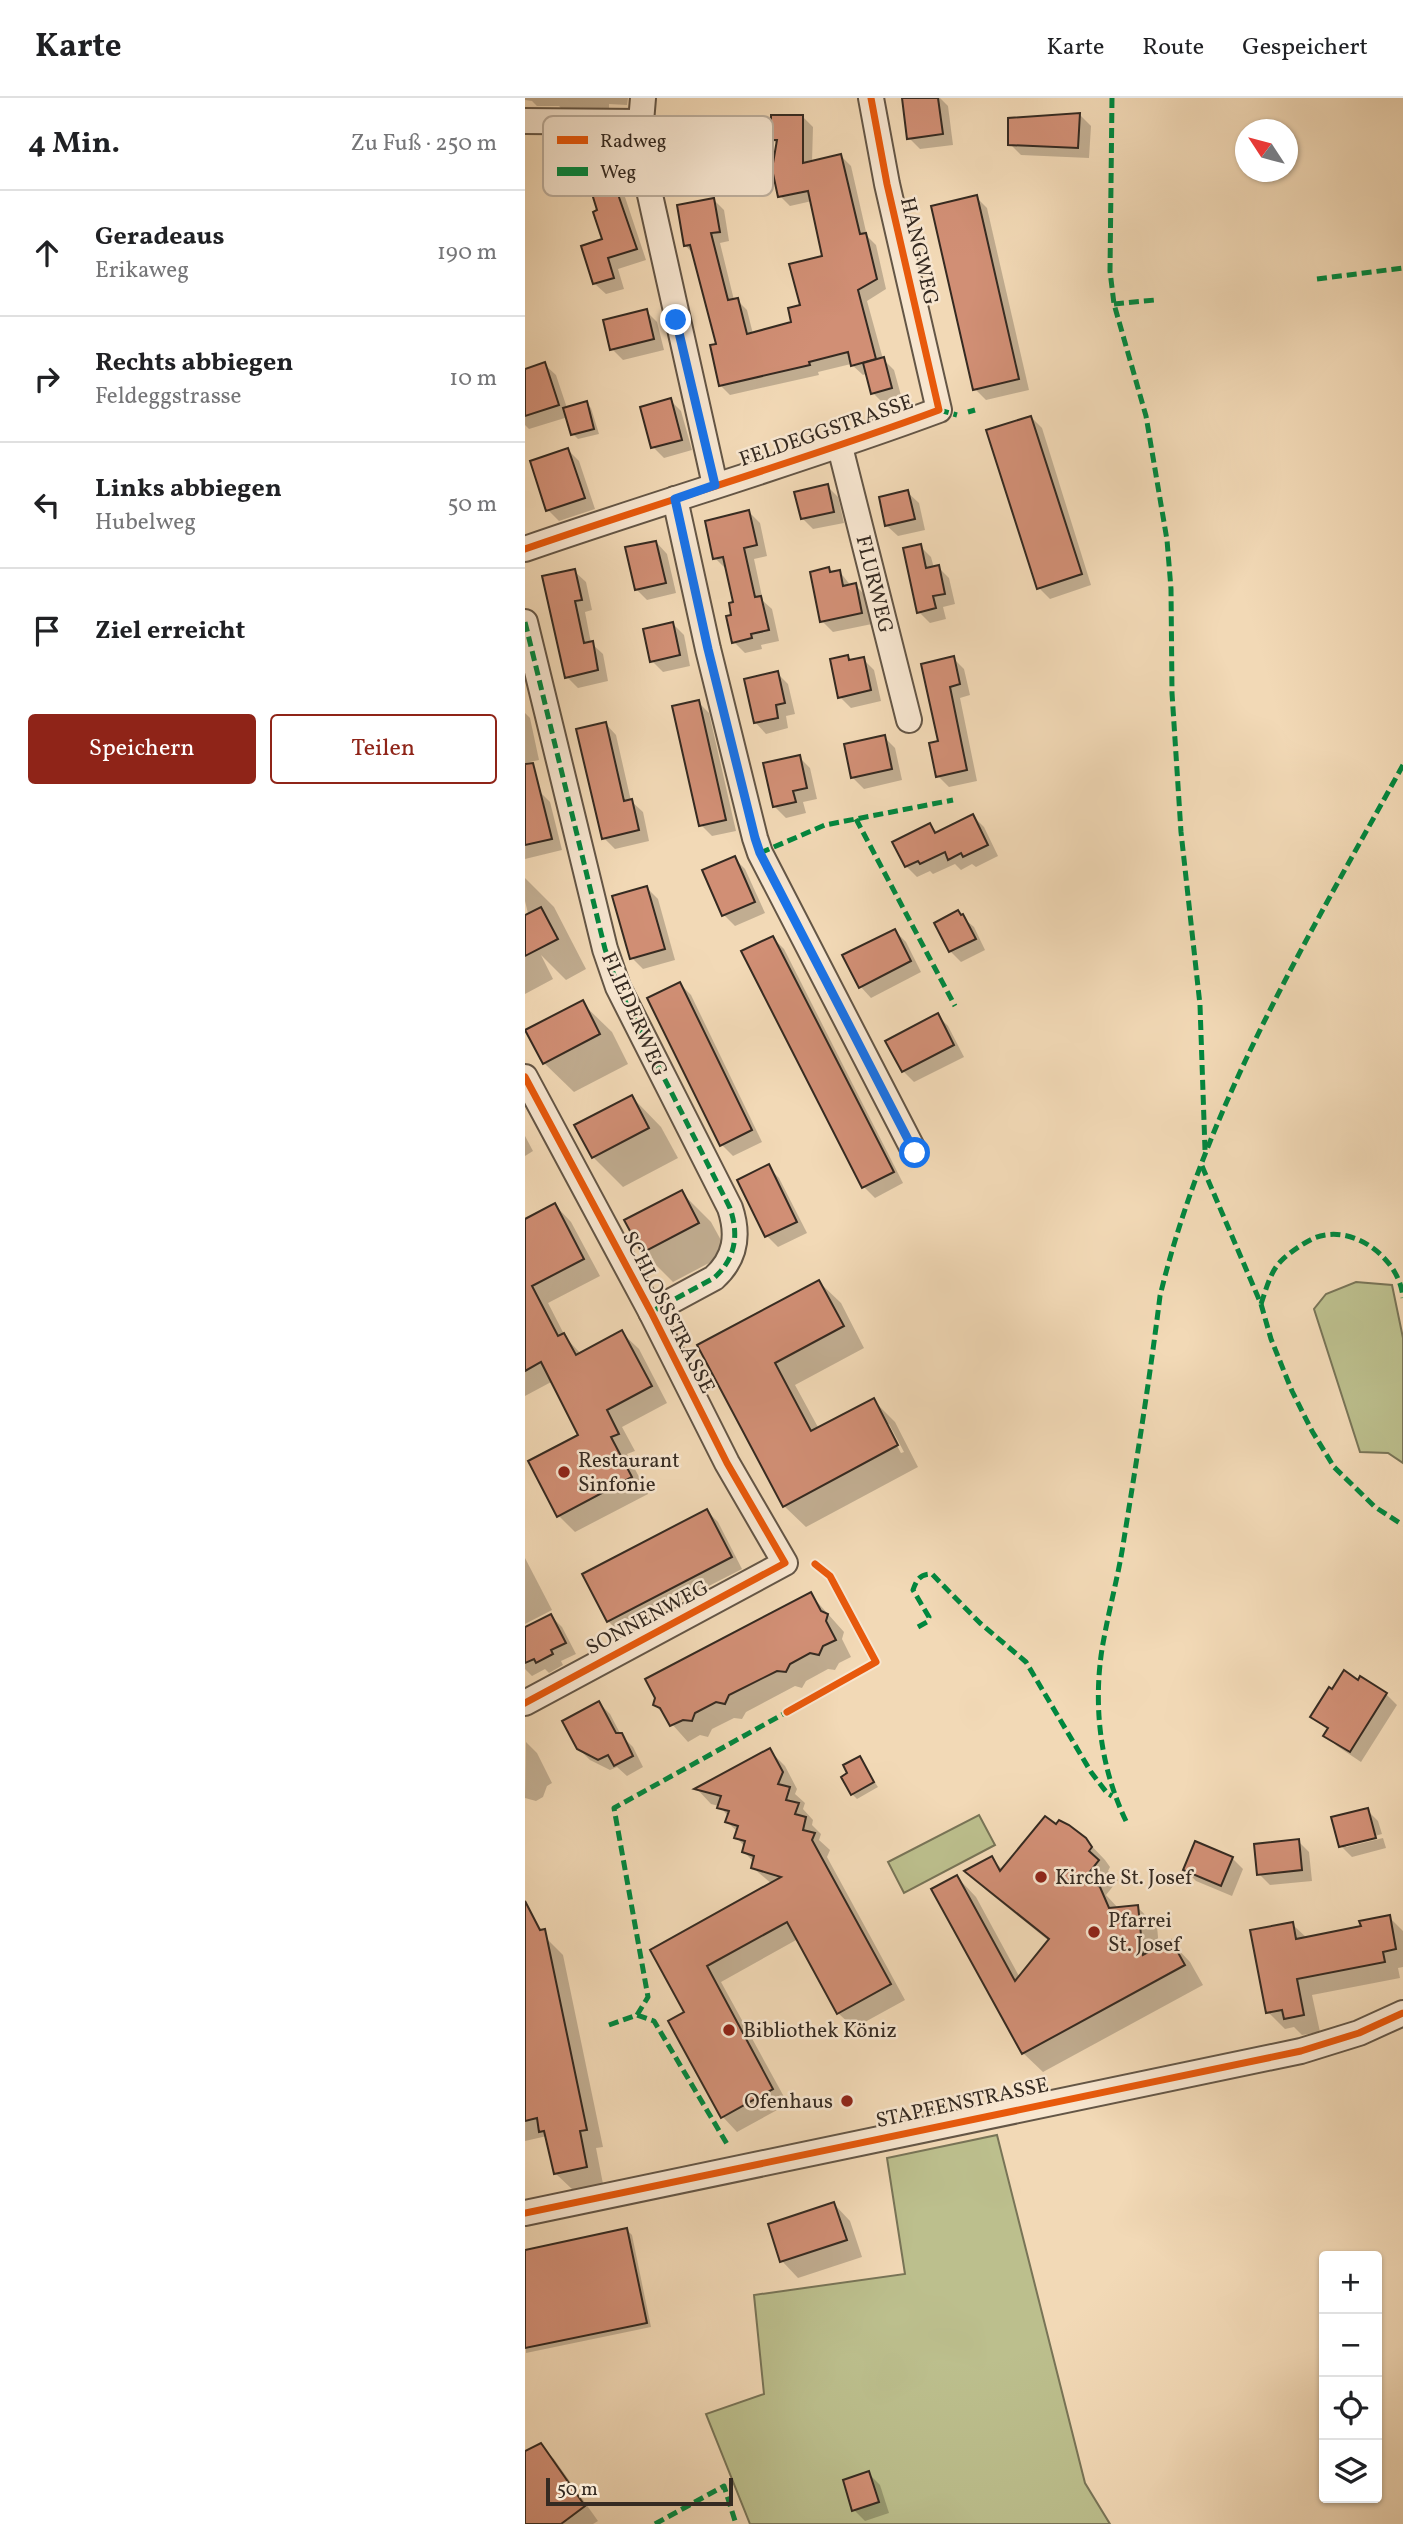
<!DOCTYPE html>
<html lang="de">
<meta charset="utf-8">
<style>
:root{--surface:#fff;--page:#f2f2f2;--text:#202124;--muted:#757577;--line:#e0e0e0;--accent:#8f2418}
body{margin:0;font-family:Vollkorn,serif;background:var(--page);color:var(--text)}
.controls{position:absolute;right:21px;bottom:21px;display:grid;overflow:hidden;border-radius:7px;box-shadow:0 2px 5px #0004}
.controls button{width:63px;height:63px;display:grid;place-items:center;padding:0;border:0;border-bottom:2px solid var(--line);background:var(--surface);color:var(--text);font:35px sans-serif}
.compass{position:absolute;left:710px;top:21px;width:63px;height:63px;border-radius:50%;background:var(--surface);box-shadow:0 2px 5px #0004;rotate:306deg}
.scale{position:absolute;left:21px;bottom:18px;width:187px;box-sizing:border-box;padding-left:7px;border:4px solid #352a21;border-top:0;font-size:19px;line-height:24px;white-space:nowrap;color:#352a21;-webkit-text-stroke:5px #f7e6d0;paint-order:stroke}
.stop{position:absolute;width:21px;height:21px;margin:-16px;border:5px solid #1a73e8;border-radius:50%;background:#fff}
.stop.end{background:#1a73e8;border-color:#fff;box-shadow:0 2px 7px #0008}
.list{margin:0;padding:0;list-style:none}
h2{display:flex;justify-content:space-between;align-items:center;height:91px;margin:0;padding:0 28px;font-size:30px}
h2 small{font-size:23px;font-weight:400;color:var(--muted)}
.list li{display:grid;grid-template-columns:46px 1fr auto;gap:21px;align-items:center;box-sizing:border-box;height:126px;padding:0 28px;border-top:2px solid var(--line)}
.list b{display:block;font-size:26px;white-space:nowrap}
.list p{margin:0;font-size:23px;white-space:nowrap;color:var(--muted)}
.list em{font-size:23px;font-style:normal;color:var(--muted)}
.actions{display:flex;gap:14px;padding:21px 28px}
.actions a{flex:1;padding:16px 0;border:2px solid var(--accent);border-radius:7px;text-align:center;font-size:24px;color:var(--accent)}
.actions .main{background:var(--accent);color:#fff}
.icon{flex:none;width:38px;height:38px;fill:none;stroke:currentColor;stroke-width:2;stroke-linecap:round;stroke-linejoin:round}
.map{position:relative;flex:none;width:878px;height:2426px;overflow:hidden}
header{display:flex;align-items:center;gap:42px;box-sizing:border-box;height:98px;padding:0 35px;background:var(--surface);border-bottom:2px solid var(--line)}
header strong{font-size:33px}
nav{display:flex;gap:38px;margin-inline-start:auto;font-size:24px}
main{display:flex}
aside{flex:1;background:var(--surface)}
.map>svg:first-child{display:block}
.green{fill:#bcbf8d;stroke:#787457;stroke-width:2}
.shadow{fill:#0003;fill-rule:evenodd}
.building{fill:#d18f75;stroke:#352a21;stroke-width:2}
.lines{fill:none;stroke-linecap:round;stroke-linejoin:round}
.minor-casing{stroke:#645646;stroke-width:28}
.minor{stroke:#f7e6d0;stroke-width:24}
.quiet{stroke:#00873e;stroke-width:5;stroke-dasharray:10 5;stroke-linecap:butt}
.cycleway-casing{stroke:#f7e6d0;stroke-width:11}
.cycleway{stroke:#e8590c;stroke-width:7}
.route{stroke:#1a73e8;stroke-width:9}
.poi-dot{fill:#8f2418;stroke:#f7e6d0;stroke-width:2.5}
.labels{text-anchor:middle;stroke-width:5;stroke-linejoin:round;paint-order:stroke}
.street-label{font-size:21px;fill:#352a21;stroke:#f7e6d0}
.poi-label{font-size:21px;fill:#352a21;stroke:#f7e6d0;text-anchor:start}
.key{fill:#f7e6d0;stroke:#bdae9c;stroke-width:2}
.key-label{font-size:19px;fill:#352a21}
</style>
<header>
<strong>Karte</strong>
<nav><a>Karte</a><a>Route</a><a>Gespeichert</a></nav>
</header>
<main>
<aside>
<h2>4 Min.<small>Zu Fuß · 250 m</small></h2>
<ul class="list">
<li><svg class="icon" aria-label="ahead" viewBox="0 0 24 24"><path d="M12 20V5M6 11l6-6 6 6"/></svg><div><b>Geradeaus</b><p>Erikaweg</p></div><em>190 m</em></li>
<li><svg class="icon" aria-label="right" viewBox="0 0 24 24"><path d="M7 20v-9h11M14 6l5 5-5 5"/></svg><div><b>Rechts abbiegen</b><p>Feldeggstrasse</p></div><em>10 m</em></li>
<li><svg class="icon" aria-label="left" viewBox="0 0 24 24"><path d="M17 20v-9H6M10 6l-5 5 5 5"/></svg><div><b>Links abbiegen</b><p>Hubelweg</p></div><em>50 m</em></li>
<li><svg class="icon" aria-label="arrive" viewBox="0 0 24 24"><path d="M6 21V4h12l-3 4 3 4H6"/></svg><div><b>Ziel erreicht</b></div></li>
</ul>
<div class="actions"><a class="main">Speichern</a><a>Teilen</a></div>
</aside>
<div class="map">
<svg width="878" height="2426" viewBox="0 0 878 2426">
<rect width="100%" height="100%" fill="#f2d9b6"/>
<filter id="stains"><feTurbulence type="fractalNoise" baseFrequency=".00286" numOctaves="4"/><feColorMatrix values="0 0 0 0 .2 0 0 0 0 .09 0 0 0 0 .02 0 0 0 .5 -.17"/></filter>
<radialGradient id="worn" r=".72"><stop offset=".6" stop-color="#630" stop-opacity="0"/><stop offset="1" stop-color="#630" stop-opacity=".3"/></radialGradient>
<!-- green -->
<g class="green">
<path d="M831 1184 867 1187 878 1240V1365L863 1355 835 1354 789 1211 801 1196Z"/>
<path d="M454 1717 470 1747 379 1795 363 1764Z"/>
<path d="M472 2037 560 2385 585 2426H225L181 2316 239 2296 229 2197 380 2176 362 2060Z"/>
</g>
<!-- shadow -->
<g class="shadow">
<path d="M0 0H103L102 7 84 6V11L61 10V18H44L34 8H12L7 3 0 2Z"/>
<path d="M390 0H415L423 8 428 47 395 51 384 40Z"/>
<path d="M555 17 566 28 564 60 496 57 485 46Z"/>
<path d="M278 19 288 29 287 64 316 58 326 68 342 138 351 147 361 191 342 203 358 261 369 272 377 301 359 306 348 295 343 275 338 277 326 266 293 274 294 277 205 297 195 287 193 247 169 157 160 147 189 102 199 112 204 143 195 145 209 202H212L222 212 228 236 269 226 299 159 287 103 265 108 255 98 253 47 247 41Z"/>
<path d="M94 49 105 60 108 88 97 90 121 162 93 171 99 191 81 196 70 186 58 149 79 142 74 113Z"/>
<path d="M451 99 462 110 504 292 461 302 450 291Z"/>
<path d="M121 213 132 224 139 252 98 262 87 251Z"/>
<path d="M19 266 31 277 42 310 61 305 66 310 74 336 53 341 48 336 43 319 4 331 0 327V273Z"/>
<path d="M145 302 156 313 167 352 139 360 128 349Z"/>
<path d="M506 319 517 330 566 487 525 501 514 490Z"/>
<path d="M43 352 54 363 70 411 34 423 23 412Z"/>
<path d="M302 388 313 399 319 425 288 431 277 420Z"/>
<path d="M382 394 394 405 400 432 373 438 361 427Z"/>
<path d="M224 414 235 425 242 458 229 461 238 503 247 511 254 543 236 547 237 551 220 555 209 544 210 506 201 471 190 460Z"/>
<path d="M131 444 142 456 151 495 122 502 111 491Z"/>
<path d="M395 448 406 459 409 470 413 469 424 480 430 506 418 509 421 521 405 525 394 514Z"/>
<path d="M304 471 308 475 315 474 326 488 330 487 341 498 347 526 308 534 297 523Z"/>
<path d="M49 473 61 484 67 512 60 514 66 545 78 556 83 583 53 590 42 579Z"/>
<path d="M148 526 159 537 165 568 138 574 127 563Z"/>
<path d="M323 559 327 563 338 561 349 572 356 603 326 610 315 599Z"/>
<path d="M428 560 439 571 445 597 435 600 452 683 424 689 413 678 415 644Z"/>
<path d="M252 575 263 586 270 616 261 618 263 630 241 636 230 624Z"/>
<path d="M173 604 184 615 211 733 187 738 176 727Z"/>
<path d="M0 615 5 620 14 662 0 665Z"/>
<path d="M80 625 91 637 106 703 118 714 124 743 90 751 79 740Z"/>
<path d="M359 639 370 650 377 682 339 691 328 680 321 648Z"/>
<path d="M274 659 285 670 292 701 278 704 281 715 261 720 250 709Z"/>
<path d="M14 693 25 704 37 752 0 761V696Z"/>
<path d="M448 718 459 729 473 758 451 769 447 766 436 772 430 766 408 776 405 773 392 779 381 768 405 727 413 735Z"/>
<path d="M209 760 220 771 240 815 210 828 199 817 179 773Z"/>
<path d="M0 780 29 809 61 871 41 882 16 857 28 881 0 896V839L11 849 0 803Z"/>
<path d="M122 790 133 801 150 862 118 871 107 860Z"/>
<path d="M437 819 449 829 460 852 436 864 425 853Z"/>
<path d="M370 833 381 844 396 874 346 900 335 888Z"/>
<path d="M248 840 259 851 378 1085 350 1100 339 1089Z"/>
<path d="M155 886 166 897 237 1044 208 1058 197 1047Z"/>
<path d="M57 905 87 934 103 966 49 994 19 965Z"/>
<path d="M412 917 423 928 439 959 389 984 378 973Z"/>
<path d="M107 999 136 1029 153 1060 98 1089 68 1059Z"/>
<path d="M0 1038 8 1053 0 1058Z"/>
<path d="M243 1069 254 1080 282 1135 253 1149 242 1138Z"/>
<path d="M156 1094 186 1124 203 1155 148 1184 118 1154Z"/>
<path d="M30 1107 46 1124 75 1178 23 1205 41 1240 56 1256 97 1235 114 1251 142 1305 97 1329 110 1353 102 1356 123 1396 50 1434 34 1418 56 1337 28 1283 0 1298V1123Z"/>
<path d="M294 1184 316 1205 339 1250 270 1287 294 1331 348 1302 370 1324 393 1369 281 1429 259 1408 174 1248ZM360 1326H364L379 1354 376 1355Z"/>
<path d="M182 1413 193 1424 217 1471 94 1534 83 1523Z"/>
<path d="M0 1460 27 1512 0 1526Z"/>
<path d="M286 1497 319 1534 317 1541 326 1559 314 1565 310 1572 303 1571 281 1583 277 1590 270 1588 221 1614 217 1621 209 1620 187 1631 183 1639 175 1637 163 1644 130 1607Z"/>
<path d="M26 1518 37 1529 51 1556 36 1563 38 1567 24 1575 20 1571 7 1578 0 1571V1531Z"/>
<path d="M834 1584 861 1596 872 1607 836 1664 812 1648 801 1637 804 1633 787 1619 808 1593Z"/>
<path d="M74 1605 85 1616 96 1637 108 1649 118 1669 102 1678 92 1669 85 1672 65 1662 53 1650Z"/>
<path d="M1 1644 12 1655 27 1685 22 1688 18 1699 11 1703 0 1700Z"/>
<path d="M244 1652 260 1668 272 1691 270 1696 280 1705 278 1711 288 1722 287 1727 296 1736 294 1742 305 1752 302 1759 380 1902 329 1930 313 1915 273 1841 196 1884 263 2006 212 2034 197 2018 161 1915 127 1852 247 1786 228 1770 229 1764 219 1754 220 1749 211 1739 213 1734 202 1724 204 1719 194 1708 186 1706 172 1691Z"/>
<path d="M334 1660 353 1689 332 1701 327 1696 325 1676Z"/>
<path d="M842 1712 853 1723 857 1736 821 1746V1749L858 1740 861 1750 827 1759 816 1748Z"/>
<path d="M531 1729 560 1741 580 1762 585 1769 583 1773 593 1782 581 1797 594 1811 612 1809 632 1828 634 1850 646 1844 665 1864 678 1887 518 1974 498 1955 432 1779 451 1799 495 1880 524 1843 461 1792 442 1773 466 1760 478 1772Z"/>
<path d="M773 1743 784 1754 787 1783 745 1787 734 1776Z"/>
<path d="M707 1760 718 1771 707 1798 671 1783 660 1772Z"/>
<path d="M0 1808 19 1841 21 1840 38 1857 78 2049 71 2050 78 2086 48 2092 30 2075 22 2038 0 2043Z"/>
<path d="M864 1819 878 1833V1869L873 1870 875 1880 787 1897 795 1934 777 1937 769 1929 760 1931 743 1914 767 1826 783 1841 838 1830Z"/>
<path d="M309 2106 325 2123 337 2159 273 2180 257 2163Z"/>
<path d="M102 2132 107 2137 126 2229 1 2255 0 2154Z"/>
<path d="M15 2347 29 2361 73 2423 68 2426H0V2355Z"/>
<path d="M343 2375 355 2387 364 2415 340 2423 329 2412Z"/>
</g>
<!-- building -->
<g class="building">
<path d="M377 0H413L418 36 382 41Z"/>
<path d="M555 15 553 50 483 47V20Z"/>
<path d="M246 17H278V65L316 56 335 136 341 135 352 181 333 192 351 261 326 268 323 254 284 264 285 267 194 288 185 247 191 246 165 147 159 148 152 107 189 100 195 134 186 135 203 202 213 200 222 236 266 224 263 210 275 207 264 166 297 158 283 93 253 99 247 71 252 42H246Z"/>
<path d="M95 47 98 78 87 79 112 151 83 160 89 180 68 186 56 148 77 141 68 114 72 112 68 99 63 51Z"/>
<path d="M452 97 494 281 448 292 406 108Z"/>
<path d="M122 211 129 241 85 252 78 222Z"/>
<path d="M359 259 367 290 346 296 338 265Z"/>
<path d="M20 264 34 307 0 318V271Z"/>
<path d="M146 300 157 342 126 350 115 309Z"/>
<path d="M62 303 69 331 46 337 38 310Z"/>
<path d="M506 318 557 476 512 491 461 332Z"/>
<path d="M43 350 60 400 21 413 5 363Z"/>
<path d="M303 386 309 414 276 421 269 394Z"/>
<path d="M383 392 390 421 360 428 354 399Z"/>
<path d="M224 412 232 447 219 450 230 499 236 498 244 532 226 536 227 540 207 545 201 518 206 517 204 505 208 504 198 459 188 461 180 423Z"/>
<path d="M131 443 141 485 110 492 100 449Z"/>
<path d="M396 446 401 470 414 467 420 496 408 498 411 510 392 515 378 450Z"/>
<path d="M304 469 305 474 315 472 318 488 331 485 337 515 295 524 285 474Z"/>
<path d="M50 471 57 502 50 503 59 545 68 543 73 572 40 580 17 478Z"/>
<path d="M148 524 155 557 125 564 118 531Z"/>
<path d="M323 557 324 562 339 559 346 592 313 600 305 561Z"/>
<path d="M429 558 435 586 425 589 442 672 411 679 404 645 413 643 396 566Z"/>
<path d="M253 573 260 605 251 607 253 620 229 625 219 581Z"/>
<path d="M174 602 201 722 174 728 147 608Z"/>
<path d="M81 624 99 703 107 701 114 732 77 741 51 631Z"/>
<path d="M360 637 367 671 326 680 319 646Z"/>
<path d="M275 657 282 690 268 693 271 704 248 709 238 665Z"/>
<path d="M8 665 27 741 0 747V666Z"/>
<path d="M448 716 463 747 438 759 436 755 423 762 420 754 395 766 393 763 380 769 367 744 405 725 410 735Z"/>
<path d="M210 758 230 804 197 818 177 772Z"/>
<path d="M122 788 140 851 105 861 87 798Z"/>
<path d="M16 809 33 841 0 858V817Z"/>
<path d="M433 812 436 817 438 816 451 841 424 854 409 825Z"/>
<path d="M370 831 386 863 334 890 317 857Z"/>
<path d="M248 838 369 1074 337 1090 216 853Z"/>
<path d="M155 884 227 1032 195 1048 122 900Z"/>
<path d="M58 902 75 936 18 966 0 932Z"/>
<path d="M413 915 429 947 377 974 360 943Z"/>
<path d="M107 997 124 1030 67 1060 49 1027Z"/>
<path d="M244 1066 272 1124 240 1139 212 1082Z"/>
<path d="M157 1092 174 1125 117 1155 99 1122Z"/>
<path d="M30 1105 59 1161 7 1188 33 1238 39 1235 51 1257 97 1232 127 1288 82 1312 94 1336 86 1339 107 1379 32 1419 3 1363 53 1337 16 1264 0 1273V1121Z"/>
<path d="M294 1182 319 1228 250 1265 286 1333 349 1300 373 1347 258 1409 172 1247Z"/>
<path d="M182 1411 207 1459 82 1524 57 1476Z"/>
<path d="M286 1494 296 1513 303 1516 301 1523 311 1542 298 1548 294 1557 285 1555 265 1566 261 1574 252 1573 204 1597 200 1606 191 1604 170 1615 167 1623 158 1622 145 1628 135 1610 128 1607 130 1600 120 1581Z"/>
<path d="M26 1516 41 1545 26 1552 28 1556 11 1565 9 1561 0 1565V1529Z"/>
<path d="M819 1572 833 1582 835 1578 862 1595 825 1654 798 1638 803 1630 785 1619 804 1589 807 1591Z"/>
<path d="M74 1603 91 1635H97L108 1658 89 1668 83 1657 73 1662 52 1651 37 1623Z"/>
<path d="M245 1650 258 1674 253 1686 265 1689 261 1702 274 1705 270 1716 281 1719 278 1732 290 1735 287 1742 366 1886 312 1916 262 1824 182 1868 248 1991 196 2020 143 1923 159 1914 125 1852 256 1779 226 1770 229 1758 217 1754 220 1743 209 1740 213 1728 200 1724 204 1713 192 1710 196 1698 169 1691Z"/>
<path d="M335 1658 349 1684 326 1697 316 1679 322 1675 318 1667Z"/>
<path d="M843 1710 851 1740 814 1749 806 1719Z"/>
<path d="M520 1718 531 1726 534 1722 544 1727 561 1740 567 1749 564 1753 574 1762 560 1780 575 1789 584 1810 613 1807 618 1857 646 1842 660 1867 497 1956 406 1791 432 1777 490 1883 524 1841 439 1773 467 1758 475 1773Z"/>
<path d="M774 1741 777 1772 732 1777 729 1746Z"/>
<path d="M670 1743 708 1759 696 1788 658 1772Z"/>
<path d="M0 1803 15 1832 20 1831 62 2032 55 2033 62 2069 29 2076 19 2033 14 2034 12 2020 0 2023Z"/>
<path d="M865 1817 871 1851 858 1854 860 1864 772 1881 779 1917 759 1921 757 1912 741 1915 725 1832 768 1824 771 1841 836 1828 834 1823Z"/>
<path d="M309 2104 322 2142 255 2164 243 2126Z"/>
<path d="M102 2130 122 2225 0 2250V2152Z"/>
<path d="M16 2345 60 2408 36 2426H0V2353Z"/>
<path d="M344 2373 354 2404 327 2413 318 2382Z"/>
</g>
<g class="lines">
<defs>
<g id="minor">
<path d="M118 0 116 24 125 97 190 387"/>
<path d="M0 23 116 24"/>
<path d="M315 349 384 622"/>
<path d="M150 401 183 551 230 740 235 755 390 1055"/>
<path d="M0 451C138 403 277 363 414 312L362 86 346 0"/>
<path d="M0 524 80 851 93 889 205 1110C214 1137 211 1160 189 1180L126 1214"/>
<path d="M0 979 126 1214 202 1365 260 1465 0 1605"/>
<path d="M0 2115 776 1953 834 1935 878 1915"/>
</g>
</defs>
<!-- minor casing -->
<use href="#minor" class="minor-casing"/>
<!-- minor -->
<use href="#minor" class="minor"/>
<!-- quiet -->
<g class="quiet">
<path d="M587 0 585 173 589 206 621 318 642 442 646 491 647 595 656 734 675 907 680 1052"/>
<path d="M792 181 878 170"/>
<path d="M589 206 630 202"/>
<path d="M414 312 432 317"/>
<path d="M443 314 450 312"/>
<path d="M0 524 80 851 93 889 205 1110C214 1137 211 1160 189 1180L126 1214"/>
<path d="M331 721 430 908"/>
<path d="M235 755 300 727 428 702"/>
<path d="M677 1068 736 1206 746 1241 767 1293 787 1333 809 1369 850 1409 878 1427"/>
<path d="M736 1206C741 1192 745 1174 756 1163 764 1155 777 1146 787 1141 826 1123 875 1160 878 1200"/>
<path d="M393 1529 402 1524 404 1519 388 1492C392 1481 395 1476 407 1476L455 1525 501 1564 566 1674 582 1695 587 1698"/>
<path d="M601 1723C574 1667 567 1601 579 1540 585 1507 594 1475 599 1441 612 1360 625 1279 635 1198 681 1007 784 838 878 667"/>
<path d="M112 1917 123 1899 89 1710 262 1614"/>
<path d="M84 1927 112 1917 129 1923 202 2046"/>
<path d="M130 2426 199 2388 211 2426"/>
</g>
<defs>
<g id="cycleway">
<path d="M0 451C138 403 277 363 414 312L362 86 346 0"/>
<path d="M0 979 126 1214 202 1365 260 1465 0 1605"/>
<path d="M262 1614 351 1564 305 1478 290 1466"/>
<path d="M0 2115 776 1953 834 1935 878 1915"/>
</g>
</defs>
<!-- cycleway casing -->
<use href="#cycleway" class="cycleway-casing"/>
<!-- cycleway -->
<use href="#cycleway" class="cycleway"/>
</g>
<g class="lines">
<!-- route -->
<path class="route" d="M151 222 190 387 150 401 183 551 230 740 235 755 390 1055"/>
</g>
<!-- markers -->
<g class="poi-dot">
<circle cx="39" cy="1374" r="7"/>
<circle cx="516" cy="1779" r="7"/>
<circle cx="569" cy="1834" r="7"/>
<circle cx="204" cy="1932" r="7"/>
<circle cx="322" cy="2003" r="7"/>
</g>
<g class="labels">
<!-- street labels -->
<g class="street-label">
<text transform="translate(395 153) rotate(77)" y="7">HANGWEG</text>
<text transform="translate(301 332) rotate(-19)" y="7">FELDEGGSTRASSE</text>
<text transform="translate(350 486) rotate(76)" y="7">FLURWEG</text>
<text transform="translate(110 916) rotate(66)" y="7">FLIEDERWEG</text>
<text transform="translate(144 1214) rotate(63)" y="7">SCHLOSSSTRASSE</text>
<text transform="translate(122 1519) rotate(-28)" y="7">SONNENWEG</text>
<text transform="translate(437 2004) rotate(-12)" y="7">STAPFENSTRASSE</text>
</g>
<!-- poi labels -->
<g class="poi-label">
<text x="53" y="1369">Restaurant<tspan x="53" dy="24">Sinfonie</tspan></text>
<text x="530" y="1786">Kirche St. Josef</text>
<text x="583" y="1829">Pfarrei<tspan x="583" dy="24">St. Josef</tspan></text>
<text x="218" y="1939">Bibliothek Köniz</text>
<text x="308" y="2010" text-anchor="end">Ofenhaus</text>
</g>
</g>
<!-- legend -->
<rect x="18" y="18" width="230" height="80" rx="10" class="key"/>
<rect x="32" y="38" width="31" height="8" fill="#e8590c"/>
<rect x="32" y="69" width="31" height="9" fill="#00873e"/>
<g class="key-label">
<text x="75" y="49">Radweg</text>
<text x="75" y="80">Weg</text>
</g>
<rect width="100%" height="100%" filter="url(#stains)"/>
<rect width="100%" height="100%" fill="url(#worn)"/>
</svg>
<div class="controls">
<button>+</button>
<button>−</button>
<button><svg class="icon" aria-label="locate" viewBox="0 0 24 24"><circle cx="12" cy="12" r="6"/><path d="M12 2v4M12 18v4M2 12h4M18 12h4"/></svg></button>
<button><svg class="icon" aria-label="layers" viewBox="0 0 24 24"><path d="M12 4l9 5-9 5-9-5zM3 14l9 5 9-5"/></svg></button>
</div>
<svg class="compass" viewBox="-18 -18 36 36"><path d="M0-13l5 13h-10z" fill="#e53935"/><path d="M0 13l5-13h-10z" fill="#757577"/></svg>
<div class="scale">50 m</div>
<div class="stop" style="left:390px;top:1055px"></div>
<div class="stop end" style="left:151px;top:222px"></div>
</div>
</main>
